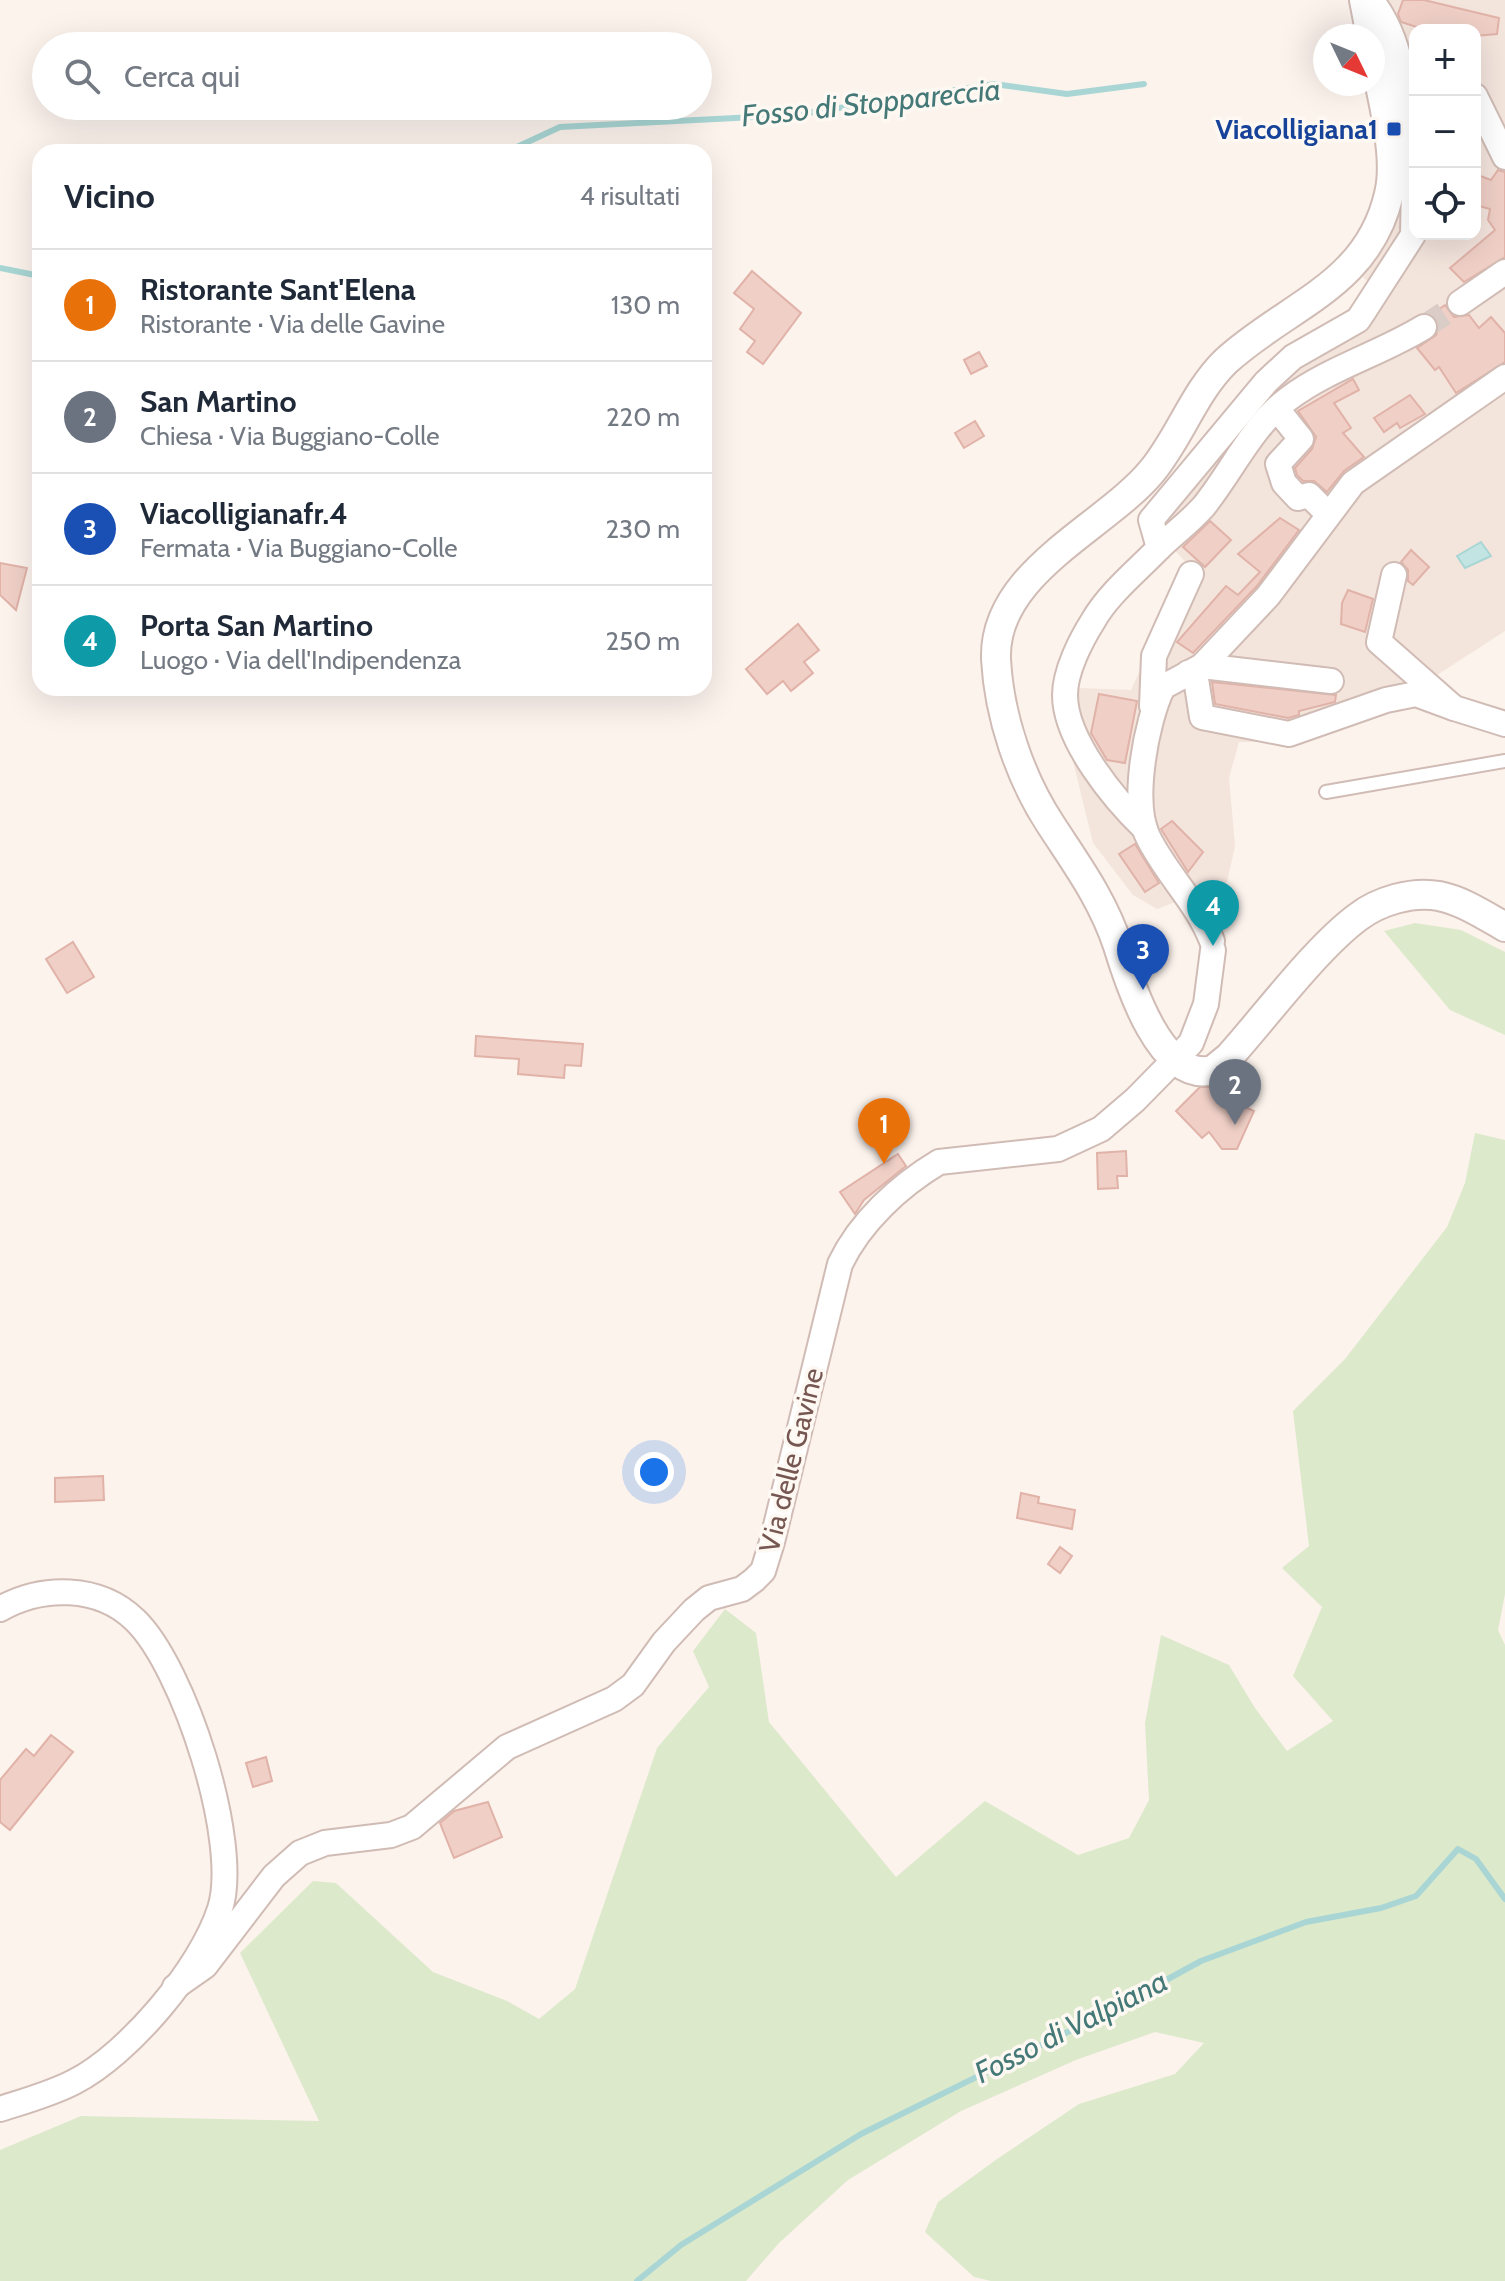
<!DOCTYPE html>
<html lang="it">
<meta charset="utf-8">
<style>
:root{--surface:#fff;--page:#f2f2f3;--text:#1f2937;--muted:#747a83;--line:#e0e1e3;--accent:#b45309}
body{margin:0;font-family:Cabin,sans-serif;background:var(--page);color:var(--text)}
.controls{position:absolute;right:24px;top:24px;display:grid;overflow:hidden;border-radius:16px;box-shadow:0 8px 32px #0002}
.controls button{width:72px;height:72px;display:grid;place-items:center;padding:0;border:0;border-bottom:2px solid var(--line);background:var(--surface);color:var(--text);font:40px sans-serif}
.compass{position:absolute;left:1313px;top:24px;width:72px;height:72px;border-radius:50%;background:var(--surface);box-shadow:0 8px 32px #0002;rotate:133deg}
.you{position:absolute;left:654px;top:1472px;width:28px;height:28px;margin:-20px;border:6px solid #fff;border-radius:50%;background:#1a73e8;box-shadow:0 0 0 12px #1a73e833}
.badge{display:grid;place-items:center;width:52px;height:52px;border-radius:50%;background:var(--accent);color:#fff;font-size:26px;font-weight:700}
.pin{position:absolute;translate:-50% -66px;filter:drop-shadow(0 2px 4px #0008)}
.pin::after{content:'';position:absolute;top:42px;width:28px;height:24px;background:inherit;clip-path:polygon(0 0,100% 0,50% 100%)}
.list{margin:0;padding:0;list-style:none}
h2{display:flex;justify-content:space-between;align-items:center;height:104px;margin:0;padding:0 32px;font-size:34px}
h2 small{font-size:26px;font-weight:400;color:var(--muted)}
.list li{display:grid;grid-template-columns:52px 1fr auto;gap:24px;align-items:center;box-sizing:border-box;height:112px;padding:0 32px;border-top:2px solid var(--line)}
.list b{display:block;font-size:30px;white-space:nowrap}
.list p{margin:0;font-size:26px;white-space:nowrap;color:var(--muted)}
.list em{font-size:26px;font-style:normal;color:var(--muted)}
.icon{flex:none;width:44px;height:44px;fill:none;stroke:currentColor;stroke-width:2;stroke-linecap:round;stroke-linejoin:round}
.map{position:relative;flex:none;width:1505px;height:2281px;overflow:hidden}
.search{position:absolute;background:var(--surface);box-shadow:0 8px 32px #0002;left:32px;top:32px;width:680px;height:88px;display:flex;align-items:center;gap:20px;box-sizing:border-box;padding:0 28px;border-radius:44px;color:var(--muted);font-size:30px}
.panel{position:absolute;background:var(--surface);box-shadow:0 8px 32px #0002;left:32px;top:144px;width:680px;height:552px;border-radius:24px}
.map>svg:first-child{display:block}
.residential{fill:#f3e4dc;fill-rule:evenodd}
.green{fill:#dde9cb}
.water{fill:#c2e5e3;stroke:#a9d6d4;stroke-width:2}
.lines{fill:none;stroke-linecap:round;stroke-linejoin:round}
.stream{stroke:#a9d6d4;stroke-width:6}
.building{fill:#efcfc6;stroke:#e1b2a8;stroke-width:2}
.minor-tunnel{stroke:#daccc6;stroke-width:24;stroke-dasharray:24 12;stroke-linecap:butt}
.service-casing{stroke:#d0bcb5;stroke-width:16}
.minor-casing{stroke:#d0bcb5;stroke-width:28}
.tertiary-casing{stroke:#d0bcb5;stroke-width:32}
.service{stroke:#fff;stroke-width:12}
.minor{stroke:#fff;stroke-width:24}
.tertiary{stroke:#fff;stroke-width:28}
.transit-dot{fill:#1a4fb4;stroke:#fef8f3;stroke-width:3}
.labels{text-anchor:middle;stroke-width:7;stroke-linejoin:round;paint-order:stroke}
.transit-label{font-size:28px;font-weight:bold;fill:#164399;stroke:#fef8f3;text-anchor:end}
.street-label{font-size:28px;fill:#765650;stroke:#fef8f3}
.water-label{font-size:30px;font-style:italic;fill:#447978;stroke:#fef8f3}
</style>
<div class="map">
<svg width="1505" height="2281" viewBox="0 0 1505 2281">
<rect width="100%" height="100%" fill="#fcf3ed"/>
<!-- residential -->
<path class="residential" d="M1353 0H1505V631L1397 701 1284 742H1239L1229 778 1235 846 1227 882 1157 909 1133 895 1093 843 1055 687 1131 690 1188 565 1145 517 1348 316 1372 286 1347 261 1368 218 1381 177 1377 127ZM1415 30H1475V234H1415Z"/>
<!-- green -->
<g class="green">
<path d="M1415 923 1461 930 1505 952V1035L1450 1010 1384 931Z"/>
<path d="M1475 1133 1505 1140V1594L1498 1630 1505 1645V2281H991L974 2277 925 2232 938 2202 997 2159 1079 2104 1175 2074 1204 2043 1155 2032 1076 2060 961 2111 848 2180 779 2243 746 2281H0V2150L81 2116 319 2121 240 1953 313 1881 336 1883 433 1972 507 2001 539 2019 575 1989 657 1748 709 1687 693 1651 725 1609 756 1633 769 1722 896 1877 985 1801 1078 1855 1129 1838 1149 1800 1145 1723 1161 1635 1229 1665 1255 1708 1287 1751 1333 1721 1293 1676 1322 1607 1282 1568 1309 1546 1293 1411 1345 1359 1447 1227 1465 1183Z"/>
</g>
<!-- water -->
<path class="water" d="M1481 542 1491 556 1465 568 1457 556Z"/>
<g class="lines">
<!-- stream -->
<g class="stream">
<path d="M506 152 560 127 794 115 994 84 1067 94 1144 84"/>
<path d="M0 268 40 276"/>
<path d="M637 2281 681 2245 861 2134 1100 2016 1201 1961 1306 1922 1381 1908 1416 1896 1458 1849 1476 1859 1505 1899"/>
</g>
</g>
<!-- building -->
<g class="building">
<path d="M1403 0H1424L1499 18 1497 34 1475 36V30H1426L1401 22 1398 14Z"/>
<path d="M1498 170 1505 172V257L1464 282 1450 268 1495 230 1488 220 1490 209 1475 205V174L1491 180Z"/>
<path d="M752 271 801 313 763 364 747 352 755 341 740 329 754 309 734 293Z"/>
<path d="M1445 305 1454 317 1469 315 1479 328 1491 317 1505 333V362L1456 393 1439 367 1435 370 1417 348 1436 335 1439 326 1432 314Z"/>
<path d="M979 352 987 366 971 374 964 360Z"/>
<path d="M1353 379 1359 390 1334 403 1351 428 1343 433 1364 457 1344 471 1327 492 1314 481H1303L1297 475 1295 468 1312 449 1316 437 1298 411Z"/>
<path d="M1410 395 1425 414 1400 428 1397 423 1384 432 1374 418Z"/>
<path d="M975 421 984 436 964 448 955 433Z"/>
<path d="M1280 518 1299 530 1257 586 1193 653 1177 642 1226 586 1238 595 1260 572 1238 554Z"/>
<path d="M1210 521 1231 540 1205 567 1183 547Z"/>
<path d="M1411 550 1429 567 1413 585 1408 581V570L1401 562Z"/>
<path d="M0 563 27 568 16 610 0 595Z"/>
<path d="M1348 590 1373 599 1365 632 1341 624 1342 603Z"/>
<path d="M798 624 819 650 804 662 813 673 791 691 783 681 767 694 746 669Z"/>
<path d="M1212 682 1336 695 1335 702 1299 711V715L1288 718 1215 704Z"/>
<path d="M1099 694 1137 701 1125 763 1107 760 1091 733Z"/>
<path d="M1172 821 1203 852 1188 872 1161 829Z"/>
<path d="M1135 844 1159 883 1145 892 1119 854Z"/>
<path d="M73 942 94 977 67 993 46 959Z"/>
<path d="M476 1036 583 1044 581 1066 565 1065 564 1078 518 1074 519 1059 475 1056Z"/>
<path d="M1200 1087H1210L1234 1107 1241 1105 1254 1111 1237 1149H1222L1209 1132 1202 1138 1176 1111Z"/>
<path d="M1126 1151 1127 1176H1117L1118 1188 1098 1189 1097 1153Z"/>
<path d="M898 1154 906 1166 864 1200 855 1214 840 1192Z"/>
<path d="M103 1476 104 1500 55 1502V1478Z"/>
<path d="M1021 1493 1039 1497 1038 1503 1075 1510 1072 1529 1017 1518Z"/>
<path d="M1060 1547 1072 1556 1060 1573 1048 1564Z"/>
<path d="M51 1735 73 1752 10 1830 0 1822V1780L26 1749 34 1756Z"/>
<path d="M266 1757 272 1781 253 1787 246 1763Z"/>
<path d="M488 1802 502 1837 454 1858 440 1823 454 1811Z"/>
</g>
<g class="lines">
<!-- minor-tunnel -->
<path class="minor-tunnel" d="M1424 327 1460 303"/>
<defs>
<g id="service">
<path d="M1326 792 1505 761"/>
<path d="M1206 1072 1236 1098"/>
</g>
<g id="minor">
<path d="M1366 8H1377C1403 47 1410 103 1402 149"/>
<path d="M1475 96 1505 157"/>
<path d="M1460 303 1505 272"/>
<path d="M1277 409 1301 439 1278 464 1284 483 1298 498 1309 495 1328 514"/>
<path d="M1159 548C1173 534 1190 522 1204 506 1232 471 1252 426 1288 399 1329 368 1380 354 1424 327"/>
<path d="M1394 575 1379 642 1454 708 1505 724"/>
<path d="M1202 666 1331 681"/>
<path d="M1188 673 1196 679 1202 717 1289 734 1386 700 1416 694 1454 708"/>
<path d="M1152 706 1154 656 1191 574"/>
<path d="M1145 829C1114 799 1065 740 1065 695 1065 671 1081 640 1093 621 1109 593 1137 571 1159 548L1151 520 1266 382 1293 357 1358 320 1364 311 1413 235 1415 130"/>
<path d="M1212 941C1197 902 1166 874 1148 837 1131 802 1146 721 1163 687L1202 666 1268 596 1353 483 1505 377"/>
<path d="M0 1609C42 1585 99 1585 135 1620 184 1667 241 1843 220 1909 201 1968 129 2054 74 2082 51 2094 25 2101 0 2109"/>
<path d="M175 1987 205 1966 274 1876 300 1853 325 1843 391 1835 412 1827 507 1747 614 1699 633 1685 664 1642 694 1610 709 1598 742 1589 754 1580 763 1571 772 1542 840 1264C860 1222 899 1186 939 1162L1058 1149 1101 1129 1135 1100 1191 1043 1206 1004 1213 950"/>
</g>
<g id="tertiary">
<path d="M1364 0 1371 36"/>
<path d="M1373 51C1380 91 1399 155 1389 194 1368 286 1287 305 1226 361 1194 392 1180 437 1152 471 1105 528 993 572 996 659 999 716 1020 778 1051 825 1077 865 1103 900 1118 946 1129 982 1161 1084 1213 1070L1229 1057C1265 1017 1316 948 1358 917 1379 901 1412 891 1439 896 1463 901 1484 915 1505 927"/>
</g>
</defs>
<!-- service casing -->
<use href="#service" class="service-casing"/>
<!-- minor casing -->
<use href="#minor" class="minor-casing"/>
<!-- tertiary casing -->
<use href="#tertiary" class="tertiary-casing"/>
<!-- service -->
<use href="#service" class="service"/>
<!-- minor -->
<use href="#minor" class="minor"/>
<!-- tertiary -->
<use href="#tertiary" class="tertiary"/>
</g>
<!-- markers -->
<rect class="transit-dot" x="1386" y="121" width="16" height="16" rx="4"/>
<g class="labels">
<!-- transit labels -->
<g class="transit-label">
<text x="1378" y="139">Viacolligiana1</text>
</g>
<!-- street labels -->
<g class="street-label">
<text transform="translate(791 1460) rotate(-76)" y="10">Via delle Gavine</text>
</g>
<!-- water labels -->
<g class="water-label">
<text transform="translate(871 103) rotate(-6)" y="10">Fosso di Stoppareccia</text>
<text transform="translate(1071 2027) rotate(-27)" y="10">Fosso di Valpiana</text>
</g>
</g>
</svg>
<div class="controls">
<button>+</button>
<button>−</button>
<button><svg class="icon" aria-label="locate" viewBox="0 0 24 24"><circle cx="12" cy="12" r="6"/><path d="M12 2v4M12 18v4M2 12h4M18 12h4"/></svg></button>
</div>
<svg class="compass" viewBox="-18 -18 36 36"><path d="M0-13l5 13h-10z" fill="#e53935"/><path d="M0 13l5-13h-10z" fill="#747a83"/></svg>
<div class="you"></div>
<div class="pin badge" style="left:884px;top:1164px;background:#e8710a">1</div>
<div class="pin badge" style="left:1235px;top:1125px;background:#6b7280">2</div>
<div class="pin badge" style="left:1143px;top:990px;background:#1a4fb4">3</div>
<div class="pin badge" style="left:1213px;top:946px;background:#0f9aa8">4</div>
<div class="search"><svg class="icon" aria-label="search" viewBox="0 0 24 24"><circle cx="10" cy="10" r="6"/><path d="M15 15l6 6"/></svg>Cerca qui</div>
<section class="panel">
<h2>Vicino<small>4 risultati</small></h2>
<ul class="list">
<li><span class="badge" style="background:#e8710a">1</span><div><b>Ristorante Sant'Elena</b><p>Ristorante · Via delle Gavine</p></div><em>130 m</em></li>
<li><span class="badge" style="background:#6b7280">2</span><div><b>San Martino</b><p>Chiesa · Via Buggiano-Colle</p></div><em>220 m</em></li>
<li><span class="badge" style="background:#1a4fb4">3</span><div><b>Viacolligianafr.4</b><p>Fermata · Via Buggiano-Colle</p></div><em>230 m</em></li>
<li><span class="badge" style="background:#0f9aa8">4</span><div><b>Porta San Martino</b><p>Luogo · Via dell'Indipendenza</p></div><em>250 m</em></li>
</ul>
</section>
</div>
